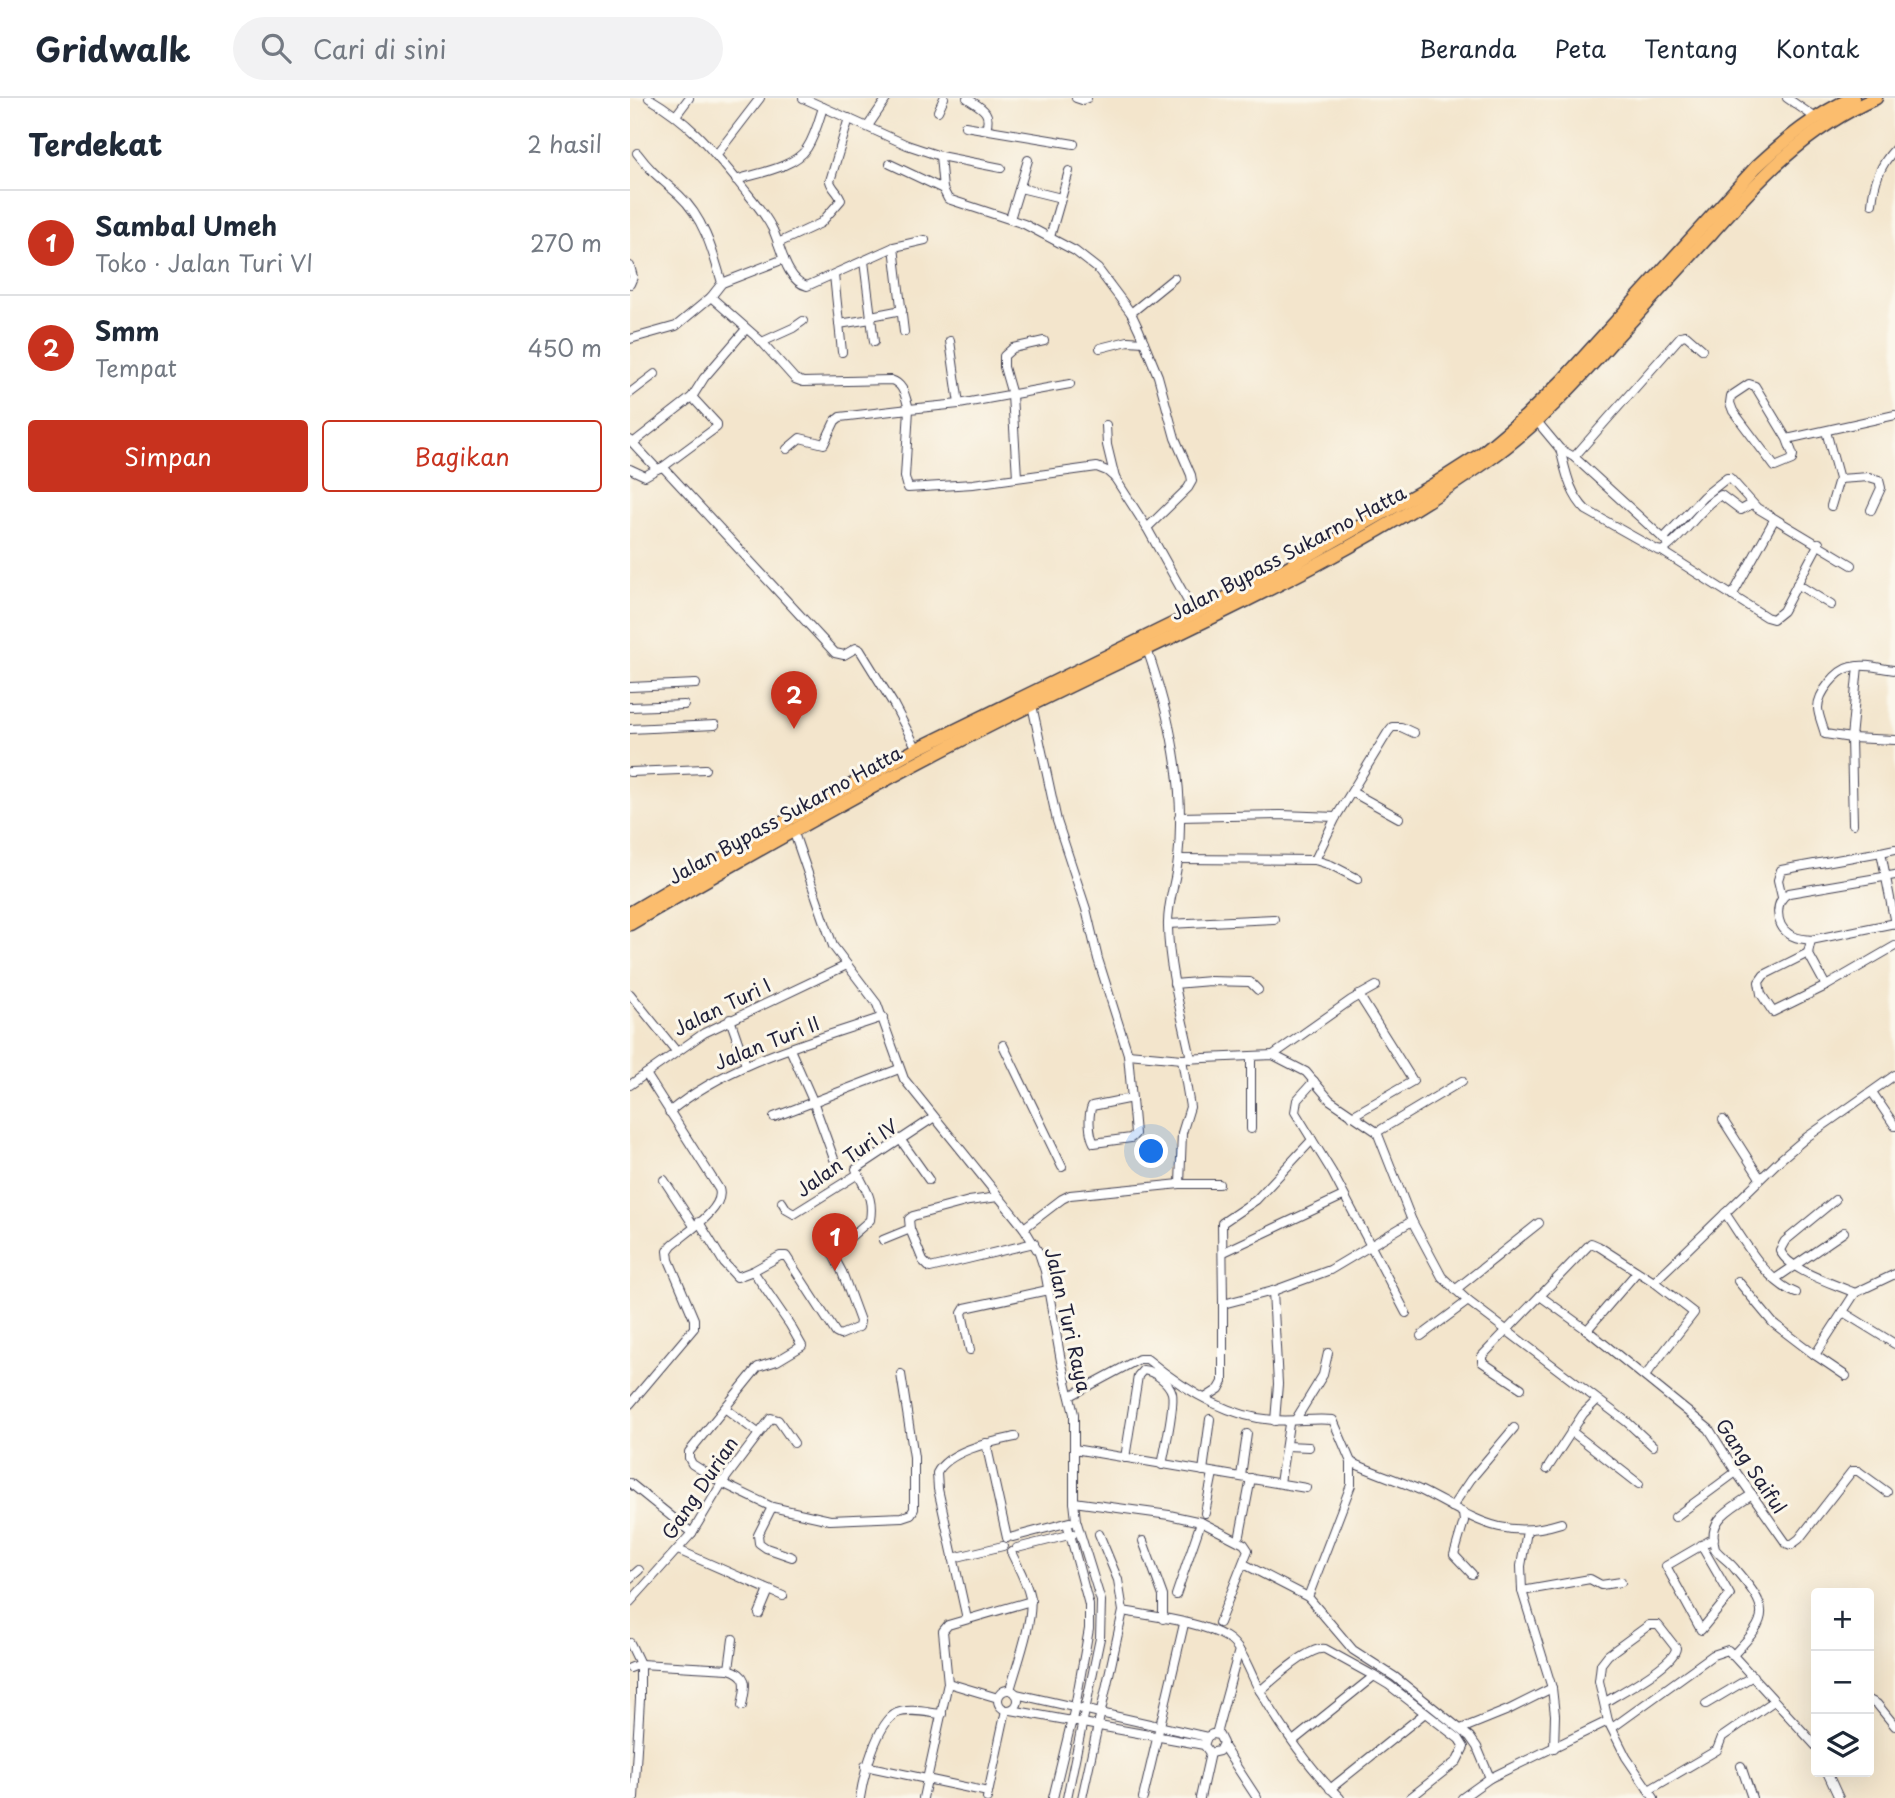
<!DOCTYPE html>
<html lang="id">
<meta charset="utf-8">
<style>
:root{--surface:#fff;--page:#f2f2f3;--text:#1f2937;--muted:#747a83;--line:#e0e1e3;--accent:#c8321e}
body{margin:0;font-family:"Playpen Sans",sans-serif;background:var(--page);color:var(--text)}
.controls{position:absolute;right:21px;bottom:21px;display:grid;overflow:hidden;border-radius:7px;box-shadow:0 7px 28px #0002}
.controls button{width:63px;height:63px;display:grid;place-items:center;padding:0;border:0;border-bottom:2px solid var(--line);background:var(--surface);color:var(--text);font:35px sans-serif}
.you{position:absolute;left:522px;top:1054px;width:24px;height:24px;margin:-18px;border:5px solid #fff;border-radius:50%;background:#1a73e8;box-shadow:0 0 0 10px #1a73e833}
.badge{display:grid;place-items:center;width:46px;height:46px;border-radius:50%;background:var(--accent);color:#fff;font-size:23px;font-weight:700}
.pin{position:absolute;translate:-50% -58px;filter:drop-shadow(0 2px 4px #0008)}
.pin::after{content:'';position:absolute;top:37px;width:24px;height:21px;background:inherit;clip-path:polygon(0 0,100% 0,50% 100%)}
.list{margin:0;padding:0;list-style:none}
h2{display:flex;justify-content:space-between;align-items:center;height:91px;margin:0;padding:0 28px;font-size:30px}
h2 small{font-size:23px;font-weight:400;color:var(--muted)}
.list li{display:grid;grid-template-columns:46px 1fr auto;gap:21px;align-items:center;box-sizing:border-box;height:105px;padding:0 28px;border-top:2px solid var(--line)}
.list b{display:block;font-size:26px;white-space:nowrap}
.list p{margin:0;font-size:23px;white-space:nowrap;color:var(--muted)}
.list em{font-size:23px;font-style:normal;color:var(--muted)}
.actions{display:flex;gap:14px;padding:21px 28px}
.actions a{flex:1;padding:16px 0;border:2px solid var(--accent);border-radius:7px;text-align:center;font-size:24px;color:var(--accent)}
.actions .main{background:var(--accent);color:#fff}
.icon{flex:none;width:38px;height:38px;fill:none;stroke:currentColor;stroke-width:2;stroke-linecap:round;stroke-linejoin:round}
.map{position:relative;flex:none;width:1265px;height:1700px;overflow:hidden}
header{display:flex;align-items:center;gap:42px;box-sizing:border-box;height:98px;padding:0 35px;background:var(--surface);border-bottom:2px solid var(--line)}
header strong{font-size:33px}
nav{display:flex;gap:38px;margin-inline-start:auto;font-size:24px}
.search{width:490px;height:63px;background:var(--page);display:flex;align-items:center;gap:18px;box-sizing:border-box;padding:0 24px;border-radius:38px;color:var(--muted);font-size:26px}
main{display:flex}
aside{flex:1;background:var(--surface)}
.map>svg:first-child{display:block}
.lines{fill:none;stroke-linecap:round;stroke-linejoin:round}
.minor-casing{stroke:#413f51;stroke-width:10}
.highway-casing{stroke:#413f51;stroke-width:15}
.minor{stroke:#fff;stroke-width:8}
.highway{stroke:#fbbd6e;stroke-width:12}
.labels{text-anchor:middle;stroke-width:6;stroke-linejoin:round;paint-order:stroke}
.street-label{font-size:19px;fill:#22223b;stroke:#fbf7ec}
</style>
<header>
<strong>Gridwalk</strong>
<div class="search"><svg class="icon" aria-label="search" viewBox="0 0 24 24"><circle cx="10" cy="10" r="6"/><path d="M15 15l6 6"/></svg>Cari di sini</div>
<nav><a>Beranda</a><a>Peta</a><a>Tentang</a><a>Kontak</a></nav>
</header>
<main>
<aside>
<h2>Terdekat<small>2 hasil</small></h2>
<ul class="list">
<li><span class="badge">1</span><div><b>Sambal Umeh</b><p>Toko · Jalan Turi VI</p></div><em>270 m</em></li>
<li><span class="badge">2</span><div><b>Smm</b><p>Tempat</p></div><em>450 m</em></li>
</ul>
<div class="actions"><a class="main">Simpan</a><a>Bagikan</a></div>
</aside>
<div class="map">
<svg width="1265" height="1700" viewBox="0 0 1265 1700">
<rect width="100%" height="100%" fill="#fbf7ec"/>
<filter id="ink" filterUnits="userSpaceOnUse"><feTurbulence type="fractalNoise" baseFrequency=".0143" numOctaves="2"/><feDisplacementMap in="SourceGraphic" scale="14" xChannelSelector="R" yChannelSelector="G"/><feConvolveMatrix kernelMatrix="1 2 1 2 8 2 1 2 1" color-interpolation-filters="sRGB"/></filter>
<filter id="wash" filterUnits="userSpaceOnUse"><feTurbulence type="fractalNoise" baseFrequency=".00686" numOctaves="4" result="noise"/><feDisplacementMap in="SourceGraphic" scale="28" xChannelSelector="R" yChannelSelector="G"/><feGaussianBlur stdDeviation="1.57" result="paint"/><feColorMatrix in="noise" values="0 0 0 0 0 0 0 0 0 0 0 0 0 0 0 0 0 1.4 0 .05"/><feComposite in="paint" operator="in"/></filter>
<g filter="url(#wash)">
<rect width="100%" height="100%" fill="#f3e5cc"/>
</g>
<g filter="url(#ink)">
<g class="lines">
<defs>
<g id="minor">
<path d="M19 0C58 23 78 47 106 81 118 97 133 112 142 130 151 147 155 182 177 188L264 149 295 142"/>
<path d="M173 0 277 47 310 58 313 91 318 101 394 126 445 153 468 171 501 215 509 232 528 278 545 340 561 377 562 383 558 390 517 430"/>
<path d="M337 0C351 10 362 13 356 31"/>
<path d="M446 0 452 2 457 0"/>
<path d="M1157 0 1186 20"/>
<path d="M308 13 314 0"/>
<path d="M47 16 59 0"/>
<path d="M238 28 257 0"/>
<path d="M335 28 444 46"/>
<path d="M7 55C22 75 31 81 49 97 74 120 83 154 92 185"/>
<path d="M87 56 130 0"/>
<path d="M310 58 371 70"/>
<path d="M260 66 313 91"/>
<path d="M106 82C128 75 164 70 177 50 185 38 189 22 193 9"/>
<path d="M390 90 431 100"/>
<path d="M1242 106C1244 84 1250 67 1265 51"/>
<path d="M380 121 398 62"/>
<path d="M420 139 439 73"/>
<path d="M148 145 191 125 211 102C209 94 202 91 200 83L219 20"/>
<path d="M264 149 274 234"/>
<path d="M234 163 244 244"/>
<path d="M0 168 3 179 0 186"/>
<path d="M204 177 212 254"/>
<path d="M81 199 132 244 165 281 173 284 261 282C274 286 275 298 279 311L329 306 440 286"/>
<path d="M501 215 544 180"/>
<path d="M241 218 272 212"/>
<path d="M209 226 241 221"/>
<path d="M0 241 46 228 81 199 92 185 154 161"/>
<path d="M320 243 329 306"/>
<path d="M132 244 163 230 173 223"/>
<path d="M470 250 498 243 514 244"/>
<path d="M0 295 25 276"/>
<path d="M905 321 930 351 944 359 1036 443"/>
<path d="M476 327 477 347 485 380"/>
<path d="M1196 333 1209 381 1201 408"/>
<path d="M1157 341 1163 357 1162 362 1145 369 1103 313 1100 305 1101 298 1119 286 1125 288 1157 341 1265 317"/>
<path d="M0 342 27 371 33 369 205 555 214 557 226 550 230 552 264 607 287 651"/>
<path d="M3 345 62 299 74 280 116 231"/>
<path d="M157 351 170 340 194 346 205 323 210 319 279 311 275 379 278 390 343 386 467 369 477 373 485 380 517 430 565 516"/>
<path d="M930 351C936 373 939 395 956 412L1027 452 1032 453C1055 438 1068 411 1091 397L1111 412 1122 406"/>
<path d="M944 359 1051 238 1056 237 1072 251"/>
<path d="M33 369 87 329V326L62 299"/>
<path d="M0 371 15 378 27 371"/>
<path d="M387 379 382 297 374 269V258L383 250 414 243"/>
<path d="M1209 381 1239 379 1249 382 1251 390 1241 412"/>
<path d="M1033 441 1073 399 1097 380H1100L1127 410 1222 467"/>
<path d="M1032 453 1136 519 1143 521 1153 513 1189 445"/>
<path d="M1167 486 1201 507"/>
<path d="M1102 498 1144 422"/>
<path d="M517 551C540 618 556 689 548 761 546 784 537 805 538 829 539 874 552 917 561 961"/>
<path d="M1265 572C1252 571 1235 565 1221 569 1207 572 1188 595 1188 610 1188 617 1193 628 1195 636L1221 640 1265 642"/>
<path d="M0 589 66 586"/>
<path d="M402 607 427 723 456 811 468 861 498 956 505 1036 501 1040 464 1045C459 1036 458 1017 462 1008L502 1000"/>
<path d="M0 609 54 607"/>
<path d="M0 631 85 627"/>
<path d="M0 674 75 671"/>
<path d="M722 694 769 720"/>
<path d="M549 719 651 717 706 719"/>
<path d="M1223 726 1221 640 1228 568"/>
<path d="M163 732 203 848 247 906 274 981 394 1130 409 1155 415 1173 431 1263 444 1316V1404L446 1422 471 1503 470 1540 437 1700"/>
<path d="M1251 754 1265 751"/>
<path d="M548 761 685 762 701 767 728 781"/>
<path d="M685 762 706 719 758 634 762 629H771L784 635"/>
<path d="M1152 799 1148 782 1151 772 1251 754 1265 826"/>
<path d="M538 826 644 821"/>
<path d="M1181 842C1173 841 1166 841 1159 836 1145 827 1144 802 1159 795L1265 777"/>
<path d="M1178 855 1134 877 1129 884 1131 896 1143 914 1196 888 1265 848"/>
<path d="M544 886 580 883 620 884 628 892"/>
<path d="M1196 888 1178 855 1181 842 1265 825"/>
<path d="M0 896 46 953"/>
<path d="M100 921 116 967"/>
<path d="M373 947 432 1069"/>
<path d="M160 951 183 1003 204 1061"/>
<path d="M498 956 552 961 643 957 676 974 700 1002 747 1034 782 1123 812 1179 838 1203 997 1324 1023 1348"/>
<path d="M643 957 721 902 746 888"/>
<path d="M621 959V1031"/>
<path d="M684 983 667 1002 665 1014 702 1074 776 1215"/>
<path d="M0 987 74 935 217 867"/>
<path d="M1242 994 1265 1028"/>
<path d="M39 1014C100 964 179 944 253 919"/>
<path d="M722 1018 783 983 729 897"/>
<path d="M144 1019 269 971"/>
<path d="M1093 1022 1130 1080"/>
<path d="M747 1034 832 983"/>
<path d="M270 1041 299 1082"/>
<path d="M34 1082 64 1128"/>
<path d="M550 1086 552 1035 560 1009 552 961"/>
<path d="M1205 1102 1155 1143 1150 1152C1157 1172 1205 1186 1225 1195"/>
<path d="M152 1104 157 1112 164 1116 228 1076"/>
<path d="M1095 1115C1113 1141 1136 1184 1166 1195"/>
<path d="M69 1124 94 1165 107 1179 123 1173 160 1227 172 1248 147 1263 128 1269 59 1354V1360L62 1366 92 1385 142 1409 200 1422 272 1419 281 1416 284 1411V1359L271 1276"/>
<path d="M394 1130 432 1101 440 1097 550 1086H589"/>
<path d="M280 1131 279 1121 283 1118 339 1103 368 1099"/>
<path d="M253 1142 280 1131 293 1163 300 1170 404 1145"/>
<path d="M594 1154 713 1098"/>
<path d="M123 1173 150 1158H156L206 1235 210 1237 229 1229 230 1223 212 1174 202 1155 240 1122C244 1097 234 1091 226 1071L303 1020"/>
<path d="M1145 1181 1214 1134"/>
<path d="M1108 1183 1143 1225 1185 1257"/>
<path d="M1024 1184 1151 1061 1177 1039 1265 977"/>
<path d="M825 1192 909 1125"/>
<path d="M643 1193 648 1286 645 1323"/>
<path d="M910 1198 957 1232 1079 1331 1106 1374 1156 1445 1161 1447 1169 1441 1222 1373H1228L1257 1394"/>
<path d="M593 1206 592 1125 626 1102 682 1042"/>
<path d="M1213 1214 1265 1246"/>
<path d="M957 1232 1007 1174"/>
<path d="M791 1238 838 1203"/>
<path d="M340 1252 332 1215 335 1210 418 1192"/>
<path d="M1216 1278 1185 1257 1225 1195 1265 1176"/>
<path d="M891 1290 852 1264V1258L961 1145 968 1148 1024 1184 1064 1215 1015 1278"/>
<path d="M440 1298 509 1261H517C552 1290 597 1319 643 1322 663 1324 683 1320 703 1322L721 1364V1387L678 1499 723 1552 765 1579 840 1639 847 1649 860 1680"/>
<path d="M575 1300 589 1291 593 1284V1206L643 1193 700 1172 782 1123"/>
<path d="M0 1306 64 1230V1221L39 1162 38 1153 42 1147C56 1135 96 1110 89 1091L16 976"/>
<path d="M96 1311 128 1335"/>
<path d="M666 1321 693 1277 698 1255"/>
<path d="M941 1333 1009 1386"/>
<path d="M356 1345 377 1440"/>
<path d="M656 1348 679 1349"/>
<path d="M444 1351 676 1390"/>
<path d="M495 1360 508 1278 513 1272C524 1273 539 1284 542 1295 545 1306 535 1352 532 1367"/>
<path d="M721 1364C744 1375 769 1382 792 1393 844 1419 871 1444 931 1425"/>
<path d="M917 1371 953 1316 967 1302"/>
<path d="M573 1373 580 1321"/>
<path d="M611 1378 617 1336"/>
<path d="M0 1385 62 1435"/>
<path d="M650 1385 659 1326"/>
<path d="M444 1404 539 1417 571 1424 614 1446 618 1452 589 1525"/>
<path d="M142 1409 128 1437 129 1445 136 1450 162 1459"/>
<path d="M822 1409 841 1381 884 1330"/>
<path d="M575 1415 583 1375"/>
<path d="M833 1416 834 1423 824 1457 842 1476"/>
<path d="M1045 1419 1106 1374"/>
<path d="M897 1433 891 1468 892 1493 922 1590 925 1617 924 1650"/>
<path d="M610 1437 621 1380"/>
<path d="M383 1439 440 1424"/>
<path d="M513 1443 533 1498V1521"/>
<path d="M1071 1447 1100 1497 1071 1532 1036 1468 1084 1440"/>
<path d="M387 1450 443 1436"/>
<path d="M48 1452 153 1498"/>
<path d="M323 1460 373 1448"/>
<path d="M614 1466 678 1499"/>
<path d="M0 1480 9 1472"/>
<path d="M892 1493 960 1481 971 1487 991 1484"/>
<path d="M546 1497 571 1424"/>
<path d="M0 1504 62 1435 92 1385 141 1320 148 1322 164 1345"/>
<path d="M493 1513C525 1519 569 1523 596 1539 614 1550 620 1577 630 1593 652 1630 679 1670 710 1700"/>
<path d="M129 1516 139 1492"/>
<path d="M337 1521 308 1391 307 1375C319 1352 362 1344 385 1339"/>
<path d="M0 1545 10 1566V1601L4 1700"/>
<path d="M1104 1556C1141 1518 1139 1511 1105 1471 1099 1463 1091 1459 1085 1451 1077 1420 1100 1412 1122 1396"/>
<path d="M0 1570 10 1566 99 1571C121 1578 115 1589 112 1608"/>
<path d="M99 1571 103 1541"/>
<path d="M318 1585 368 1600"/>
<path d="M380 1592C386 1570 404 1521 400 1500 397 1484 388 1469 381 1454"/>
<circle cx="378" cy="1602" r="10"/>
<path d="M630 1593C643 1582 679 1548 695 1551L744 1578"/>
<path d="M386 1596 577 1639"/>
<path d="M1239 1602 1247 1606 1265 1628"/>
<path d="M975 1604C990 1595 1045 1566 1046 1550L1028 1527H1019L978 1557 971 1566 969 1583 978 1623 996 1659 1024 1700"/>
<path d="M1076 1606 1123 1578"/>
<path d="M381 1612 574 1647 580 1655 589 1653 593 1645 589 1637 582 1636 577 1639 574 1647"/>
<path d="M982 1630 1083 1557 1098 1552 1186 1648"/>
<path d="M831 1631 878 1612 922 1590"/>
<path d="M586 1636 609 1552"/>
<path d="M663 1643 744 1578 759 1587 829 1641 834 1649 827 1663 780 1700"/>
<path d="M593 1648 627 1700"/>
<path d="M235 1668 358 1694"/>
<path d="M1111 1668 1122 1700"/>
<path d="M1197 1674 1209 1700"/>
<path d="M700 1691 795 1615"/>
<path d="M1019 1692 1087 1652 1092 1639 1144 1603"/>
<path d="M230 1700C233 1680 247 1624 267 1615 280 1610 299 1615 312 1616"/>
<path d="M293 1700 318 1585 313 1533 318 1527 401 1503"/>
<path d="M357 1700 376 1612"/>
<path d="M423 1700 445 1609 459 1531V1507L437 1425"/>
<path d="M452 1700 493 1513 488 1482 469 1436"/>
<path d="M513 1700 554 1526"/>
<path d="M570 1700 580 1655"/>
<path d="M832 1700 860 1680 978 1623"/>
</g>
<g id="highway">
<path d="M0 815 154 724 287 651 651 473 801 388 851 356 896 318 932 283 1126 69C1155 42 1186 16 1223 0"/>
<path d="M0 826C131 750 263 675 399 608 555 531 718 462 860 361 906 328 944 287 981 245 1013 210 1046 174 1078 139 1129 82 1174 31 1246 0"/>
</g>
</defs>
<!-- minor casing -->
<use href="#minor" class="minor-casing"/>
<!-- highway casing -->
<use href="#highway" class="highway-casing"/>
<!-- minor -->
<use href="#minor" class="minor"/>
<!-- highway -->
<use href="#highway" class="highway"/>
</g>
</g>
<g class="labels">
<!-- street labels -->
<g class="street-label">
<text transform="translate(658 455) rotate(-28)" y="7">Jalan Bypass Sukarno Hatta</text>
<text transform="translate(155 717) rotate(-29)" y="7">Jalan Bypass Sukarno Hatta</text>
<text transform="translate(92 909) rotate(-26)" y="7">Jalan Turi I</text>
<text transform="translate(137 945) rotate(-22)" y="7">Jalan Turi II</text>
<text transform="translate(217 1060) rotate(-35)" y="7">Jalan Turi IV</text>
<text transform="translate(438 1222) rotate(77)" y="7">Jalan Turi Raya</text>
<text transform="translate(1121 1368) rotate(56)" y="7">Gang Saiful</text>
<text transform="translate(70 1390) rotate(-56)" y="7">Gang Durian</text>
</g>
</g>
</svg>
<div class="controls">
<button>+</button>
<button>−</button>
<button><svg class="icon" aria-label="layers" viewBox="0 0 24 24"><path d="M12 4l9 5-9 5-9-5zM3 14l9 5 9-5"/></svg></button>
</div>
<div class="you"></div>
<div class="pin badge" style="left:205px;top:1173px">1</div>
<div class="pin badge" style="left:164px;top:631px">2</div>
</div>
</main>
